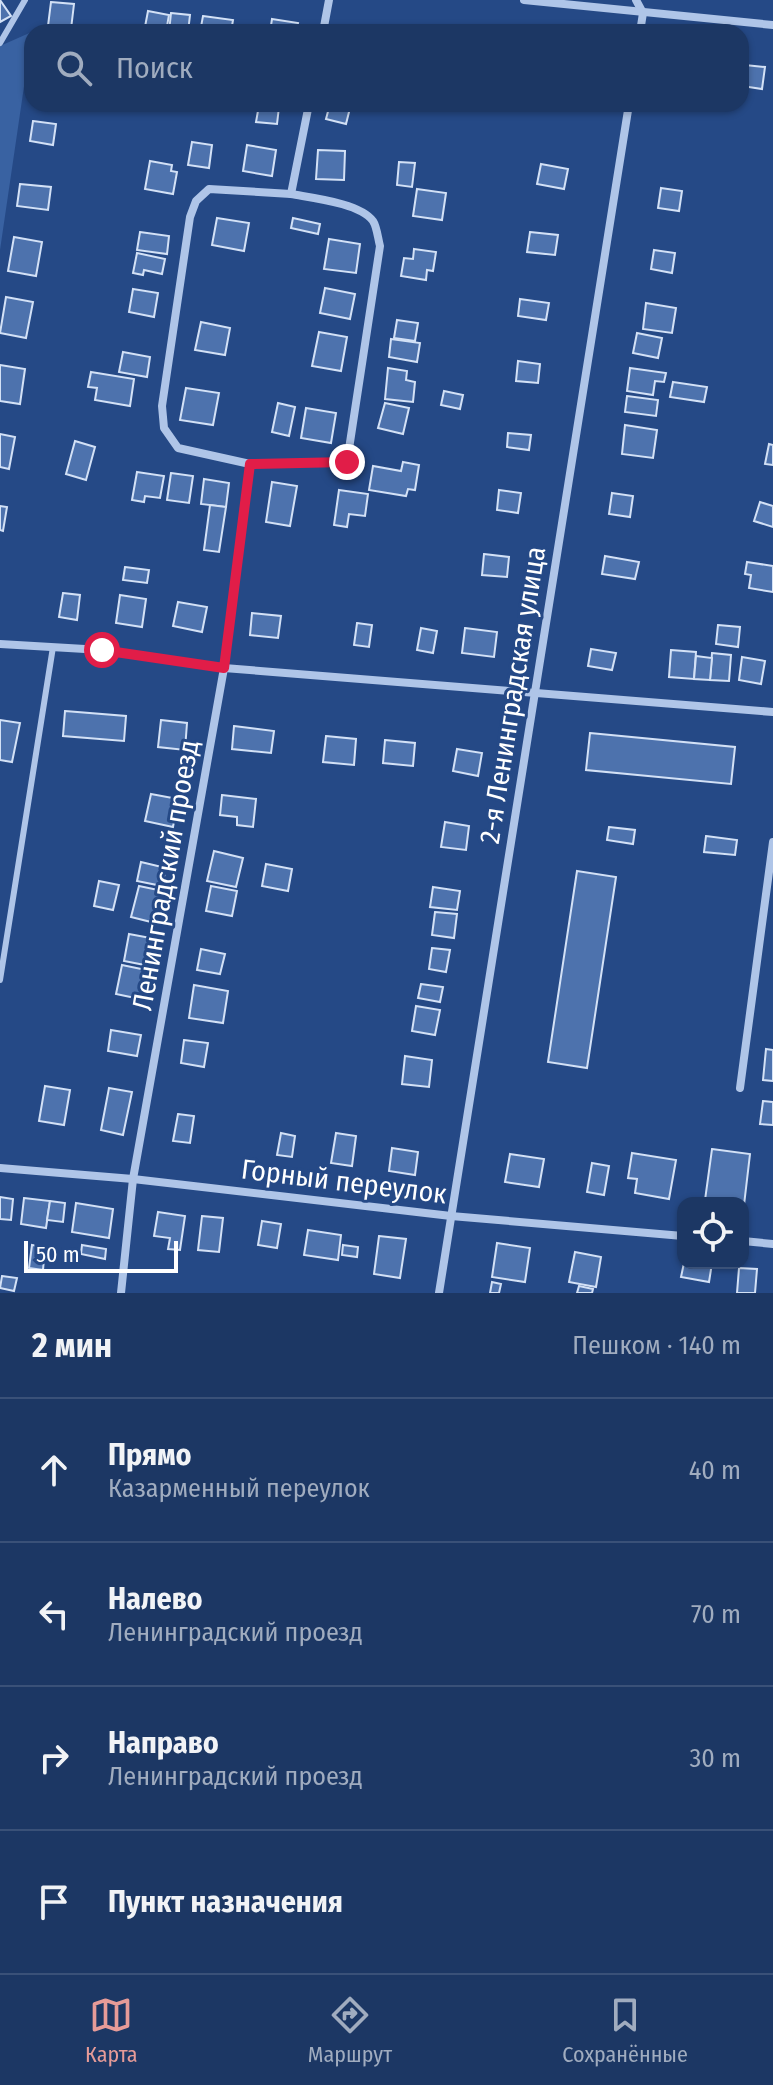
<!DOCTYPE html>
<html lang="ru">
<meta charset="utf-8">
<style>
:root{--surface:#1c3764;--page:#253f6a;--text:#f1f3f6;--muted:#a0acbf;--line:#3a5178;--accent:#e69b98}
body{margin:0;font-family:"Fira Sans Condensed",sans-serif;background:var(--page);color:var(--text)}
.controls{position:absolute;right:24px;bottom:24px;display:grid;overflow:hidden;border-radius:16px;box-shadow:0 2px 6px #0004}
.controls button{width:72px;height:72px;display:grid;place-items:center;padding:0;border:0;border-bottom:2px solid var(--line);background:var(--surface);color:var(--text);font:40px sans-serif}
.scale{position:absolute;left:24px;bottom:20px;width:154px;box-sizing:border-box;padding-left:8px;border:4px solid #fff;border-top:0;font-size:22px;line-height:28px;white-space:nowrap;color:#fff;-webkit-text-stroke:6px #254986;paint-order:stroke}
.stop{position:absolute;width:24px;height:24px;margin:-18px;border:6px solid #e11d48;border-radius:50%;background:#fff}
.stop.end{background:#e11d48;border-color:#fff;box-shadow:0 2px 8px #0008}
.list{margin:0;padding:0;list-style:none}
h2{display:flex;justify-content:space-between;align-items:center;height:104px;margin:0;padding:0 32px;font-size:34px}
h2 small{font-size:26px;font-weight:400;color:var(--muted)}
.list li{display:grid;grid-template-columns:52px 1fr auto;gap:24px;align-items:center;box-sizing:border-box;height:144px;padding:0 32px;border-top:2px solid var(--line)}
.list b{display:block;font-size:30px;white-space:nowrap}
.list p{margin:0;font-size:26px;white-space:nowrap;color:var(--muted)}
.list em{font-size:26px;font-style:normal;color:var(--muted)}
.icon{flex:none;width:44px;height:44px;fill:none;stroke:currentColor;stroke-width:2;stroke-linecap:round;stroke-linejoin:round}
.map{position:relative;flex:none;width:773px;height:1293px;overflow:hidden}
.search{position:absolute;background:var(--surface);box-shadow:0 2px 6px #0004;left:24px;right:24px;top:24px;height:88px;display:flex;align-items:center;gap:20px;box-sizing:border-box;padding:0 28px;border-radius:24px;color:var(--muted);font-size:30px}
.sheet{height:680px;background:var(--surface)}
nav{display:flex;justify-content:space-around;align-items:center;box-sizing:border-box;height:112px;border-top:2px solid var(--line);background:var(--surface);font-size:22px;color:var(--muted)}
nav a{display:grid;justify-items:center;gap:4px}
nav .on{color:var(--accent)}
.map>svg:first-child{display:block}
.green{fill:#3962a2}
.building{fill:#4d72ad;stroke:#d3e1f6;stroke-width:2}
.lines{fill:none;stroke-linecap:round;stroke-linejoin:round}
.lane{stroke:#afc5e8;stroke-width:6}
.street{stroke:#afc5e8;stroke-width:8}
.route{stroke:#e11d48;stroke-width:10}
.labels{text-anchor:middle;stroke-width:6;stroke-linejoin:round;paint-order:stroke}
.street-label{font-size:28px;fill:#fff;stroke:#254986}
</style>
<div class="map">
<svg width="773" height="1293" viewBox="0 0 773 1293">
<rect width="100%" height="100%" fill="#254986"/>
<!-- green -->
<path class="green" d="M34 31 32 32 0 250V46Z"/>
<!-- building -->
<g class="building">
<path d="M0 0 11 16 0 22Z"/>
<path d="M51 2 74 4 71 29 48 26Z"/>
<path d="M148 11 169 15 166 32H144Z"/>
<path d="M171 13 190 15 188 32H169Z"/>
<path d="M203 16 233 20 231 32H200Z"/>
<path d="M272 19 298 23 296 32H270Z"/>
<path d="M341 26 374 30 373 32H340Z"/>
<path d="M745 65 765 67 762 89 742 86Z"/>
<path d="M330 104 350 108 346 124 326 119Z"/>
<path d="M259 105 279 107 277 124 256 122Z"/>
<path d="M33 121 56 124 53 145 30 141Z"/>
<path d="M192 142 212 145 209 168 188 165Z"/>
<path d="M247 145 276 150 272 176 243 171Z"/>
<path d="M318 150 345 151 344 180 316 179Z"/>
<path d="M150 161 172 165 171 171 177 172 173 194 145 189Z"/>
<path d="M399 162 415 163 412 187 397 185Z"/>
<path d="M541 164 568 169 564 189 537 184Z"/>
<path d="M20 184 51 187 48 210 17 206Z"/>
<path d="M661 188 682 191 679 211 658 208Z"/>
<path d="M417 189 446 193 442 220 413 216Z"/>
<path d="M217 218 249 223 244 251 212 245Z"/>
<path d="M293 218 320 224 318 234 291 228Z"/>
<path d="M140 232 169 236 167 254 137 250Z"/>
<path d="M530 232 558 235 555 255 527 252Z"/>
<path d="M14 237 42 242 36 276 8 271Z"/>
<path d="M329 239 360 244 356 273 324 269Z"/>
<path d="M414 249 436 252 433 271 427 270 426 280 401 276 404 258 413 259Z"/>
<path d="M654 250 675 253 672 273 651 269Z"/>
<path d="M137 253 165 259 162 274 144 270 143 275 133 273Z"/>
<path d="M325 288 355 294 350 319 320 313Z"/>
<path d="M133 289 158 293 154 317 129 312Z"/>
<path d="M6 297 33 302 26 338 0 333Z"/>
<path d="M520 299 549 303 546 320 518 316Z"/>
<path d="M646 303 676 308 672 333 643 329Z"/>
<path d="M397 320 418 323 415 341 394 338Z"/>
<path d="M201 322 230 328 225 355 195 350Z"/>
<path d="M319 332 347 337 341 371 312 366Z"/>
<path d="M637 333 662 338 658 358 633 353Z"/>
<path d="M391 339 420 343 417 362 389 357Z"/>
<path d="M123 352 150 357 147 377 119 372Z"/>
<path d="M518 361 540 364 538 383 516 381Z"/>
<path d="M0 365 25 369 20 404 0 401Z"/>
<path d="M388 368 407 371 406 380 415 382 413 402 385 399Z"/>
<path d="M630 368 666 373 664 382 655 381 653 395 627 391Z"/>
<path d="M91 372 134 379 130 406 95 400 97 388 88 387Z"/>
<path d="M673 382 707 387 704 402 670 397Z"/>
<path d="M186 388 219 393 213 425 180 420Z"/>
<path d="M444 391 463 395 460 409 441 405Z"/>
<path d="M627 396 658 400 656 416 625 412Z"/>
<path d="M278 403 295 407 289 436 272 432Z"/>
<path d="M385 403 409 408 403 434 378 428Z"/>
<path d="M306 408 336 413 331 443 301 438Z"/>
<path d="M625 425 657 430 653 458 622 454Z"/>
<path d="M508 433 531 435 529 450 507 447Z"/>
<path d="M0 434 15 437 9 469 0 467Z"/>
<path d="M75 441 95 447 86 480 66 474Z"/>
<path d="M769 444 773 445V465L765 464Z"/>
<path d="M403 462 419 465 415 490 408 489 406 496 369 490 373 466 401 471Z"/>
<path d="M137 472 164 476 160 498 145 496 144 502 132 500Z"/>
<path d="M171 473 193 476 189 503 167 500Z"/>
<path d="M204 479 229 483 226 507 201 504Z"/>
<path d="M272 482 297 486 290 526 266 522Z"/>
<path d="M339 490 368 494 365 516 349 514 347 527 334 525Z"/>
<path d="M499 490 521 493 518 513 497 510Z"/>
<path d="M612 493 633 496 630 517 609 514Z"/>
<path d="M760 502 773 506V527L754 521Z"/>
<path d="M210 505 226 507 219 552 204 550Z"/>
<path d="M0 506 7 507 3 531 0 530Z"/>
<path d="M484 554 509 557 507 577 482 575Z"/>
<path d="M605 556 639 562 635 579 602 574Z"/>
<path d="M747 562 773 566V592L749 588 751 575 745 574Z"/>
<path d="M125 567 149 570 147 583 123 580Z"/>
<path d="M63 593 80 595 77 620 59 617Z"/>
<path d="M120 595 146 599 142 627 116 623Z"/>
<path d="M178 602 207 607 202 632 173 626Z"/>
<path d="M252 613 281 616 278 638 250 635Z"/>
<path d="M357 623 372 625 369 647 354 645Z"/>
<path d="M718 625 740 627 738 647 716 644Z"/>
<path d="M421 628 437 631 433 653 417 650Z"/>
<path d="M465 628 497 632 494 657 462 653Z"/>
<path d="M591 649 616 653 612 670 588 666Z"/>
<path d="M671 650 696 652 694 679 669 677Z"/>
<path d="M712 653 731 655 729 681 710 680Z"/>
<path d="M696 656 712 658 710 680 694 679Z"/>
<path d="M742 657 765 661 761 684 739 680Z"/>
<path d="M65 711 126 716 124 741 63 736Z"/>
<path d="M0 720 20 723 12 762 0 760Z"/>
<path d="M161 720 187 723 185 750 158 747Z"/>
<path d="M234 726 274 731 271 753 232 749Z"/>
<path d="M590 733 735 747 731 784 586 770Z"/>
<path d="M326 736 356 739 354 765 323 762Z"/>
<path d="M385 740 415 743 413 766 383 763Z"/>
<path d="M457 749 482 753 478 776 453 771Z"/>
<path d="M151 794 178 799 173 827 145 821Z"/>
<path d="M222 795 256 799 253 827 237 825V817L220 815Z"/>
<path d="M445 822 469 826 466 850 441 847Z"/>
<path d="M609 827 635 830 633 844 607 840Z"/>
<path d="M706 836 737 840 735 855 704 852Z"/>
<path d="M214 851 243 858 236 887 207 881Z"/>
<path d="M141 862 166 868 162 886 137 881Z"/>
<path d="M266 864 292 869 288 891 262 886Z"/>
<path d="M577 871 616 877 587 1068 548 1062Z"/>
<path d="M99 881 119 885 113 910 94 906Z"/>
<path d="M139 886 163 891 155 923 131 917Z"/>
<path d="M211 886 237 891 232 916 206 911Z"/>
<path d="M433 887 460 891 457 910 430 907Z"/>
<path d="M435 912 457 914 454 938 432 935Z"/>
<path d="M129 934 156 939 150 966 124 961Z"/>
<path d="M432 948 450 950 446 972 429 969Z"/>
<path d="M201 949 225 954 220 974 197 970Z"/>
<path d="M122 965 151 971 145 1000 116 994Z"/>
<path d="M421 984 443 987 440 1002 418 998Z"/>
<path d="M194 985 228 991 223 1023 189 1018Z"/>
<path d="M416 1006 440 1010 435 1035 412 1031Z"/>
<path d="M111 1030 141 1035 137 1056 108 1051Z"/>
<path d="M184 1040 208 1043 204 1067 181 1063Z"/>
<path d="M766 1049 773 1050V1081L763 1080Z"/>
<path d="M405 1056 432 1060 429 1087 402 1084Z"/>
<path d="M45 1086 70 1090 64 1125 39 1121Z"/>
<path d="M109 1088 132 1092 123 1135 101 1130Z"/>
<path d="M763 1101 773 1102V1125L760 1124Z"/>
<path d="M178 1114 194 1116 190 1143 173 1141Z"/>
<path d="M281 1133 295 1136 292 1157 277 1155Z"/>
<path d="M336 1133 356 1136 352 1166 331 1163Z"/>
<path d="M392 1148 418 1152 415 1175 389 1171Z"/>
<path d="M712 1149 750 1154 744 1205 743 1203 705 1200Z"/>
<path d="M632 1153 676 1160 669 1199 635 1193 637 1179 628 1178Z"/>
<path d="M510 1154 544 1159 539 1187 505 1182Z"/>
<path d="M592 1163 609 1166 604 1195 587 1192Z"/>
<path d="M0 1197 13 1199 11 1220 0 1219Z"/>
<path d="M24 1198 50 1201 46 1228 21 1224Z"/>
<path d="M50 1201 65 1203 63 1222 47 1220Z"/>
<path d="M76 1203 113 1209 109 1238 72 1232Z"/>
<path d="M158 1212 185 1216 180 1250 168 1249 170 1238 154 1236Z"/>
<path d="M202 1216 223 1218 219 1252 198 1250Z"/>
<path d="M262 1221 281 1224 277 1248 258 1245Z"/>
<path d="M308 1230 341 1235 338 1260 304 1255Z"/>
<path d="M379 1236 406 1239 400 1278 374 1274Z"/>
<path d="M497 1243 530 1248 525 1282 492 1277Z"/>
<path d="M32 1245 45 1247 43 1270 29 1268Z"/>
<path d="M82 1245 106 1249 105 1259 81 1254Z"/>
<path d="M343 1245 358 1247 357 1257 342 1255Z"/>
<path d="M575 1252 601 1257 596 1287 569 1282Z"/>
<path d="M684 1263H712L709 1282 681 1277Z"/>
<path d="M739 1268 757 1269 755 1293H737Z"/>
<path d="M2 1276 17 1278 14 1291 0 1288Z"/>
<path d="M492 1282 501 1284 499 1293H490Z"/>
<path d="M579 1286 593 1289 592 1293H577Z"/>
</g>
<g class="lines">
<!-- lane -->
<g class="lane">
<path d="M0 43 25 0"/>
<path d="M0 980 53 647"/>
</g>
<!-- street -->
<g class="street">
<path d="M524 0 773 25"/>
<path d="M636 0 643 13 640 32"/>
<path d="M323 32 329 0"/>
<path d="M250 464 178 448 164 428 162 406 190 217 196 201 209 189 291 194"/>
<path d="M0 644 102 650 224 668 773 712"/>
<path d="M740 1088 773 842"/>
<path d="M0 1168 133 1179 451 1216 683 1236"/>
<path d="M743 1241 773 1244"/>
<path d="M121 1293 133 1179 224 668 250 464 347 462 380 246C378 239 377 227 373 221 360 203 312 198 291 194L309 104"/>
<path d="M439 1293 629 104"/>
</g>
</g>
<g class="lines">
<!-- route -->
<path class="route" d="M102 650 224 668 250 464 347 462"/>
</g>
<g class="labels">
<!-- street labels -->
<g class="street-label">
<text transform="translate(512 695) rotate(-81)" y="10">2-я Ленинградская улица</text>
<text transform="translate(165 875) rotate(-80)" y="10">Ленинградский проезд</text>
<text transform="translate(344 1181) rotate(7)" y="10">Горный переулок</text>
</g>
</g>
</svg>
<div class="controls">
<button><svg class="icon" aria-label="locate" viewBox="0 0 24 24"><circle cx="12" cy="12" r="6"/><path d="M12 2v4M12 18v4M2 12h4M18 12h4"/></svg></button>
</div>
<div class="scale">50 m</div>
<div class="stop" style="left:102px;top:650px"></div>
<div class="stop end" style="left:347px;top:462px"></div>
<div class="search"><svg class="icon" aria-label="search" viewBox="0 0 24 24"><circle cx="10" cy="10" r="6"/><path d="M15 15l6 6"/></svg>Поиск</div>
</div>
<section class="sheet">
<h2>2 мин<small>Пешком · 140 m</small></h2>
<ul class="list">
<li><svg class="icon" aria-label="ahead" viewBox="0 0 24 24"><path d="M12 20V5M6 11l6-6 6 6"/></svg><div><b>Прямо</b><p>Казарменный переулок</p></div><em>40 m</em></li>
<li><svg class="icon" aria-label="left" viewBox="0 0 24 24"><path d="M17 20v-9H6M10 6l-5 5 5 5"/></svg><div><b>Налево</b><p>Ленинградский проезд</p></div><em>70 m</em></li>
<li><svg class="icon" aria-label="right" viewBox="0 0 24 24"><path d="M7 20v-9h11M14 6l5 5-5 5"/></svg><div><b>Направо</b><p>Ленинградский проезд</p></div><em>30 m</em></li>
<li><svg class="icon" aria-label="arrive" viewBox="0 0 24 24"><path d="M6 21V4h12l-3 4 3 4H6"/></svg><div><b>Пункт назначения</b></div></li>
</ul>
</section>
<nav>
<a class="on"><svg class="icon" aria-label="map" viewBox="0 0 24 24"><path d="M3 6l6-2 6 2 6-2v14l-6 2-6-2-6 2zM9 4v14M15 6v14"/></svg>Карта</a>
<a><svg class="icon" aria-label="directions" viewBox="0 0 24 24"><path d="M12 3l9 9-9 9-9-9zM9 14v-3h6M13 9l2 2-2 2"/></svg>Маршрут</a>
<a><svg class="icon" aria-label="saved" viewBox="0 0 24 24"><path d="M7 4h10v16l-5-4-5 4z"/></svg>Сохранённые</a>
</nav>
